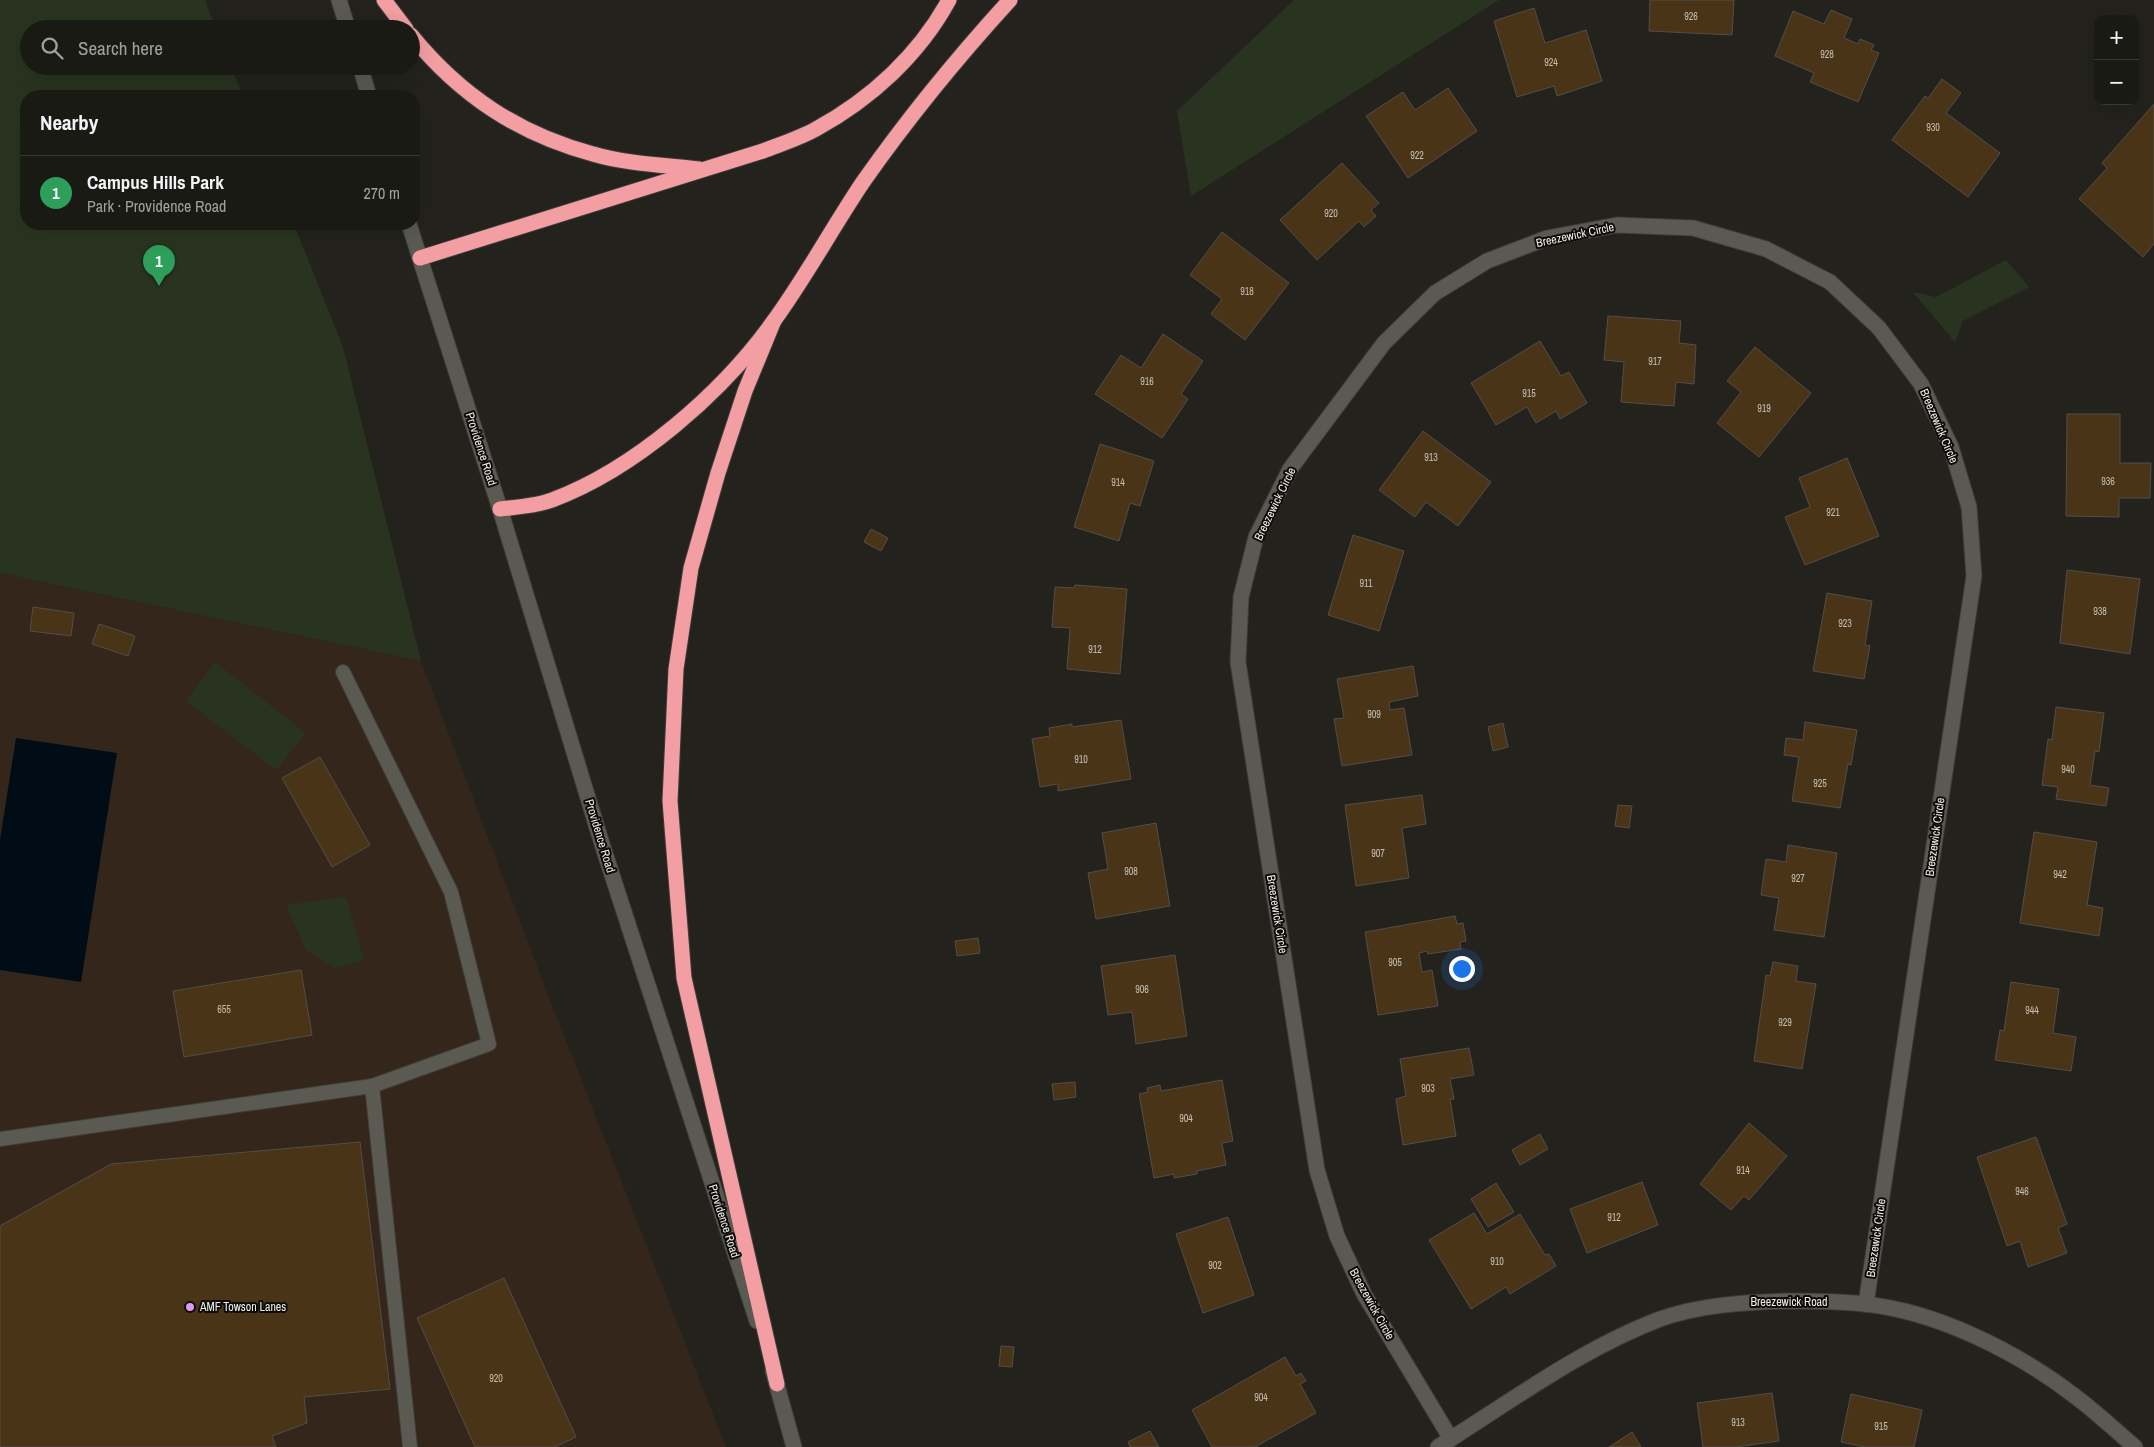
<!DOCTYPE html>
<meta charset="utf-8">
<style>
:root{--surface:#1a1a15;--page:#272722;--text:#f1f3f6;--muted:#9fa1a0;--line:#383834;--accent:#7c3aed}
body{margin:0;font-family:"Archivo Narrow",sans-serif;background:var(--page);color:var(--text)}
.controls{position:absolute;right:15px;top:15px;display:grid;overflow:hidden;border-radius:10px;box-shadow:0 5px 20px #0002}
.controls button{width:45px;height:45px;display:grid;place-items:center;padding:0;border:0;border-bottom:1px solid var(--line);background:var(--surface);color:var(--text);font:25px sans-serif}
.you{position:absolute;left:1461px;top:968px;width:18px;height:18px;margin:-12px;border:4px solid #fff;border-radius:50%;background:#1a73e8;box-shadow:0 0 0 8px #1a73e833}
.badge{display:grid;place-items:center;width:32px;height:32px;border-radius:50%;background:var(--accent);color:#fff;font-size:16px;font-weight:700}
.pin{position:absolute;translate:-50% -41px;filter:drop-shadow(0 1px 2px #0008)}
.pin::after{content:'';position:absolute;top:26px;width:18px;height:15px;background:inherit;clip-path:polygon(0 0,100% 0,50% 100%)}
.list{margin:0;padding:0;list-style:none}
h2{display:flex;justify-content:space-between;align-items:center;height:65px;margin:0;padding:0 20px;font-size:21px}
h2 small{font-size:16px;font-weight:400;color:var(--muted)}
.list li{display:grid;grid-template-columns:32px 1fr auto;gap:15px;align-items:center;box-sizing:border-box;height:75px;padding:0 20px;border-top:1px solid var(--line)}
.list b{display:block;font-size:19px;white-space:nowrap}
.list p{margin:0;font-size:16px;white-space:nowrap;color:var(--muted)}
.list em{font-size:16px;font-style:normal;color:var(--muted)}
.icon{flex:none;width:28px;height:28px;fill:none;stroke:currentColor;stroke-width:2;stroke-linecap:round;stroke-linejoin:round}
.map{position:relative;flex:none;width:2154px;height:1447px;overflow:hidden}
.search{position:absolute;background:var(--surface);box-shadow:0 5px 20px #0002;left:20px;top:20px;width:400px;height:55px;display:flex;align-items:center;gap:12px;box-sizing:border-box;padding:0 18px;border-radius:28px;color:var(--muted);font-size:19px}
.panel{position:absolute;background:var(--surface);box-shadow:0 5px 20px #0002;left:20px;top:90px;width:400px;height:140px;border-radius:20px}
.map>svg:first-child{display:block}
.commercial{fill:#34261a}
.green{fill:#293420}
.water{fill:#000d16}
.building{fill:#493417;stroke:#534e49}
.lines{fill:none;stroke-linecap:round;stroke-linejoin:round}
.lane-casing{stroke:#3e3d39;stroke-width:16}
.street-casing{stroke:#3e3d39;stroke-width:17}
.secondary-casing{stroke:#3e3d39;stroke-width:17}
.highway-casing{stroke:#3e3d39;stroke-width:17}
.lane{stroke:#5a5952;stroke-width:14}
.street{stroke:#5a5952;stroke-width:15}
.secondary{stroke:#5a5952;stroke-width:15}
.highway{stroke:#f29ea2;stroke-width:15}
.poi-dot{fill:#dd99f3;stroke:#0c0b09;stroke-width:2}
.labels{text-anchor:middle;stroke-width:4;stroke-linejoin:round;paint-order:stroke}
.number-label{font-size:10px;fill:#c5bfb4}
.street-label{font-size:12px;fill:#eeede9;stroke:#0c0b09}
.poi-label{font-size:12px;fill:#eeede9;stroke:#0c0b09;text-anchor:start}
</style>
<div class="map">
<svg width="2154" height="1447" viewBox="0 0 2154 1447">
<rect width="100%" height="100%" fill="#23221c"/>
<!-- commercial -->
<path class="commercial" d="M0 573 421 661 550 1000 726 1447H0Z"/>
<!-- green -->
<g class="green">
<path d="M0 0H205L216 29H29V66H231L243 96H26V224H294L343 347 421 661 0 573Z"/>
<path d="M1294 0H1499L1191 196 1177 111Z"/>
<path d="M2006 260 2029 287 1963 321 1955 342 1913 292 1936 297Z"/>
<path d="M215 662 306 733 276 770 186 701Z"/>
<path d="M346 897 364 960 335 968 306 950 286 905Z"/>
</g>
<!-- water -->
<path class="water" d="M16 738 117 753 81 982 0 970V840Z"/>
<!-- building -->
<g class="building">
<path d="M1650 0H1734L1732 35 1649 31Z"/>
<path d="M1534 8 1545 43 1586 30 1602 81 1557 96 1554 86 1517 97 1494 21Z"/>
<path d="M1831 10 1852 19 1844 38 1858 44 1860 39 1874 45 1871 50 1879 53 1858 102 1810 82 1814 73 1775 56 1793 11 1824 24Z"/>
<path d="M1942 79 1961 93 1946 113 2000 153 1968 197 1892 140 1925 96 1928 98Z"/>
<path d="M1448 88 1477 131 1408 178 1366 116 1403 92 1415 110Z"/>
<path d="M2154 104V244L2143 257 2079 199 2107 168 2102 163Z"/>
<path d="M1342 163 1379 203 1371 210 1376 216 1364 227 1359 221 1317 260 1280 220Z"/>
<path d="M1222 232 1289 283 1245 340 1211 314 1222 299 1190 275Z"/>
<path d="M1608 316 1681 321 1679 343 1696 345 1694 384 1676 382 1674 406 1621 402 1624 362 1604 360Z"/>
<path d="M1163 334 1203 361 1181 394 1188 399 1162 438 1095 394 1121 355 1141 368Z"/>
<path d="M1540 341 1561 376 1569 372 1587 403 1560 419 1556 411 1536 423 1527 407 1496 425 1471 383Z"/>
<path d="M1755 347 1811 393 1759 457 1717 423 1741 392 1727 381Z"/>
<path d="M2067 414H2120V463H2151L2150 498H2119V517L2066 516Z"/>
<path d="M1423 431 1491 482 1458 526 1426 502 1415 517 1379 490Z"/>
<path d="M1100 444 1154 461 1140 506 1130 503 1119 541 1074 527Z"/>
<path d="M1847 458 1879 536 1805 565 1785 517 1810 507 1799 478Z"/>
<path d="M871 529 888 538 881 551 864 542Z"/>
<path d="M1353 535 1404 551 1379 631 1328 615Z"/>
<path d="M2067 570 2140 579 2130 654 2060 643Z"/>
<path d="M1075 585 1127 589 1120 674 1067 669 1070 628 1052 627 1055 587 1074 588Z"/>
<path d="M1827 593 1872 601 1865 645 1870 646 1864 679 1813 671Z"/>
<path d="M33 607 74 613 71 636 30 631Z"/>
<path d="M99 624 135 636 128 656 92 644Z"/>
<path d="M1413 666 1418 696 1389 702 1390 710 1404 708 1412 755 1342 766 1334 719 1344 718 1337 679Z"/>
<path d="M2056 707 2104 713 2099 752 2095 751 2090 785 2109 788 2106 806 2056 799 2058 787 2042 785 2048 739 2052 740Z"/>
<path d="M1121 720 1131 779 1058 791V784L1040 787 1032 739 1050 736 1049 728 1072 724V727Z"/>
<path d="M1805 722 1857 730 1851 765 1848 764 1840 808 1792 801 1799 757 1784 755 1786 738 1803 740Z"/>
<path d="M1503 723 1508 747 1493 751 1488 727Z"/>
<path d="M320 757 370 845 332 867 282 778Z"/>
<path d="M1422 795 1426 824 1402 828 1409 878 1356 886 1345 805Z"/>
<path d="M1618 805 1632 806 1629 828 1615 826Z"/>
<path d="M1156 823 1170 906 1096 919 1088 873 1108 869 1102 833Z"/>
<path d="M2034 832 2097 842 2087 905 2103 908 2099 936 2020 923Z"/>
<path d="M1788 845 1837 853 1824 937 1774 930 1779 898 1761 895 1766 859 1786 862Z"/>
<path d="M1455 916 1457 924 1463 923 1466 941 1460 942 1461 949 1428 954 1427 951 1419 953 1422 972 1432 970 1438 1006 1378 1015 1365 932Z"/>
<path d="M978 938 980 953 957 956 955 941Z"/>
<path d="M1175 955 1187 1036 1136 1044 1132 1012 1108 1015 1101 966Z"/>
<path d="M1773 962 1798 966 1796 981 1816 984 1802 1069 1754 1061 1766 975 1770 976Z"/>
<path d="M301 970 312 1035 184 1057 173 991Z"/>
<path d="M2011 982 2059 989 2053 1033 2076 1037 2071 1071 1995 1060 2000 1030 2004 1031Z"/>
<path d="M1469 1048 1474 1075 1450 1079 1454 1099H1450L1456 1136 1403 1145 1396 1099 1406 1096 1400 1059Z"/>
<path d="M1222 1080 1233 1141 1222 1143 1226 1165 1197 1171V1174L1174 1178V1174L1154 1178 1139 1094 1148 1092 1147 1088 1160 1085 1161 1091Z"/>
<path d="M1075 1082 1076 1097 1054 1100 1052 1084Z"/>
<path d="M1749 1123 1787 1156 1749 1200 1744 1196 1731 1210 1700 1184Z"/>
<path d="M1540 1134 1548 1149 1520 1165 1512 1150Z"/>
<path d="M2036 1137 2067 1224 2058 1228 2067 1253 2028 1267 2020 1241 2007 1246 1977 1157Z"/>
<path d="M360 1142 390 1389 304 1397 307 1423 272 1436 276 1447H0V1226L111 1164Z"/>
<path d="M1642 1182 1658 1225 1587 1253 1570 1209Z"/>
<path d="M1496 1183 1514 1212 1488 1227 1471 1199Z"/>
<path d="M1474 1213 1487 1234 1520 1214 1545 1255 1549 1254 1556 1266 1510 1294 1506 1287 1471 1309 1429 1240Z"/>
<path d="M1228 1217 1254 1295 1203 1313 1176 1234Z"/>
<path d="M504 1278 576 1437 555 1447H475L417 1318Z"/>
<path d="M1001 1346 1014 1347 1012 1367 999 1366Z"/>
<path d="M1285 1357 1296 1376 1301 1373 1306 1381 1300 1384 1316 1413 1255 1447H1212L1192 1410Z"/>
<path d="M1772 1393 1779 1441 1736 1447H1703L1697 1403Z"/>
<path d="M1851 1394 1922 1410 1914 1447H1865L1841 1442Z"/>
<path d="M1150 1431 1159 1447H1130L1128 1442Z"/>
<path d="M1632 1432 1641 1447H1609Z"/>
</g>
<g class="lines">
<defs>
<g id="lane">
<path d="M343 672 451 892 489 1044 372 1086 410 1447"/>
<path d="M0 1139 372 1086"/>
</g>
<g id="street">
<path d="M1451 1439 1364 1294 1337 1236 1317 1170 1238 662 1241 597 1256 537 1290 469 1384 343 1435 293 1487 261 1547 238 1617 225 1693 228 1766 249 1830 282 1879 328 1921 384 1951 447 1969 507 1974 576 1866 1304"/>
<path d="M1438 1447C1510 1402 1581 1349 1660 1319 1700 1305 1745 1302 1787 1301 1812 1301 1839 1301 1864 1304 1937 1311 2019 1353 2076 1397 2096 1412 2115 1430 2135 1447"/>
</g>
<g id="secondary">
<path d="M339 0 348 29"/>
<path d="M360 66 369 96"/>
<path d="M409 224 500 509 602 844 757 1321"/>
<path d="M773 1371 794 1447"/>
</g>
<g id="highway">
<path d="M384 0 406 29"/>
<path d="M411 35C460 95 518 134 593 154 627 164 664 165 699 169"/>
<path d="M420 258 763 151C781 144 800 138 816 129 871 99 919 55 949 0"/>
<path d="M773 323 745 391 718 473 691 568 676 669 670 801 684 978 777 1384"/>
<path d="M500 509C517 507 536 506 552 500 635 469 722 393 773 322 806 277 832 228 863 182 908 118 957 58 1010 0"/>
</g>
</defs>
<!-- lane casing -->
<use href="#lane" class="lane-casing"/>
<!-- street casing -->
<use href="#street" class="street-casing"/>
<!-- secondary casing -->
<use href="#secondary" class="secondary-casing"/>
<!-- highway casing -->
<use href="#highway" class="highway-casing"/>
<!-- lane -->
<use href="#lane" class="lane"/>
<!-- street -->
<use href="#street" class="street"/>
<!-- secondary -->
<use href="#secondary" class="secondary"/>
<!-- highway -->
<use href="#highway" class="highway"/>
</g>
<!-- markers -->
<circle class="poi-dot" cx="190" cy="1307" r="5"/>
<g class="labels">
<!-- number labels -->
<g class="number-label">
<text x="1691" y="20">926</text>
<text x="1827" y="58">928</text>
<text x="1551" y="66">924</text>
<text x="1933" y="131">930</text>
<text x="1417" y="159">922</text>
<text x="1331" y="217">920</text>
<text x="1247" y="295">918</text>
<text x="1655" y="365">917</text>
<text x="1147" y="385">916</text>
<text x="1529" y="397">915</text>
<text x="1764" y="412">919</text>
<text x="1431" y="461">913</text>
<text x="2108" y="485">936</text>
<text x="1118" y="486">914</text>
<text x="1833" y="516">921</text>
<text x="1366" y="587">911</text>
<text x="2100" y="615">938</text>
<text x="1845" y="627">923</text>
<text x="1095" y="653">912</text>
<text x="1374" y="718">909</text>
<text x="1081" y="763">910</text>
<text x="2068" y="773">940</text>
<text x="1820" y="787">925</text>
<text x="1378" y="857">907</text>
<text x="1131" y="875">908</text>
<text x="2060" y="878">942</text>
<text x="1798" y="882">927</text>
<text x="1395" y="966">905</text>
<text x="1142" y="993">906</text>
<text x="224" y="1013">655</text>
<text x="2032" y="1014">944</text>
<text x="1785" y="1026">929</text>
<text x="1428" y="1092">903</text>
<text x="1186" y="1122">904</text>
<text x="1743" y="1174">914</text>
<text x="2022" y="1195">946</text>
<text x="1614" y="1221">912</text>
<text x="1497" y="1265">910</text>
<text x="1215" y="1269">902</text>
<text x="496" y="1382">920</text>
<text x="1261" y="1401">904</text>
<text x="1738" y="1426">913</text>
<text x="1881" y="1430">915</text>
</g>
<!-- street labels -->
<g class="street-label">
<text transform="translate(1575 235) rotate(-12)" y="4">Breezewick Circle</text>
<text transform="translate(1939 426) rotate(67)" y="4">Breezewick Circle</text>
<text transform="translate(481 449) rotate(72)" y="4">Providence Road</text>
<text transform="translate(1275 504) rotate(-64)" y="4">Breezewick Circle</text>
<text transform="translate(600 836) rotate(73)" y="4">Providence Road</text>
<text transform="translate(1935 837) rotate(-82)" y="4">Breezewick Circle</text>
<text transform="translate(1277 914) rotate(81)" y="4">Breezewick Circle</text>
<text transform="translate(724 1221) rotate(72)" y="4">Providence Road</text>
<text transform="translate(1876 1238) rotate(-82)" y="4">Breezewick Circle</text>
<text x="1789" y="1306">Breezewick Road</text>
<text transform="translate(1372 1304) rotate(61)" y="4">Breezewick Circle</text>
</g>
<!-- poi labels -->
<g class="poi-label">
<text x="200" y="1311">AMF Towson Lanes</text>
</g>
</g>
</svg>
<div class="controls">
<button>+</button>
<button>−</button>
</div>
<div class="you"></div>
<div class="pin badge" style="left:159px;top:286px;background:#2e9e5b">1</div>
<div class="search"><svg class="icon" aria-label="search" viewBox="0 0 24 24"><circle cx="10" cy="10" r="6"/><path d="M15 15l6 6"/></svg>Search here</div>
<section class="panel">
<h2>Nearby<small></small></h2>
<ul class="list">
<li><span class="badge" style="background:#2e9e5b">1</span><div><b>Campus Hills Park</b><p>Park · Providence Road</p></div><em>270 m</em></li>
</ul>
</section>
</div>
